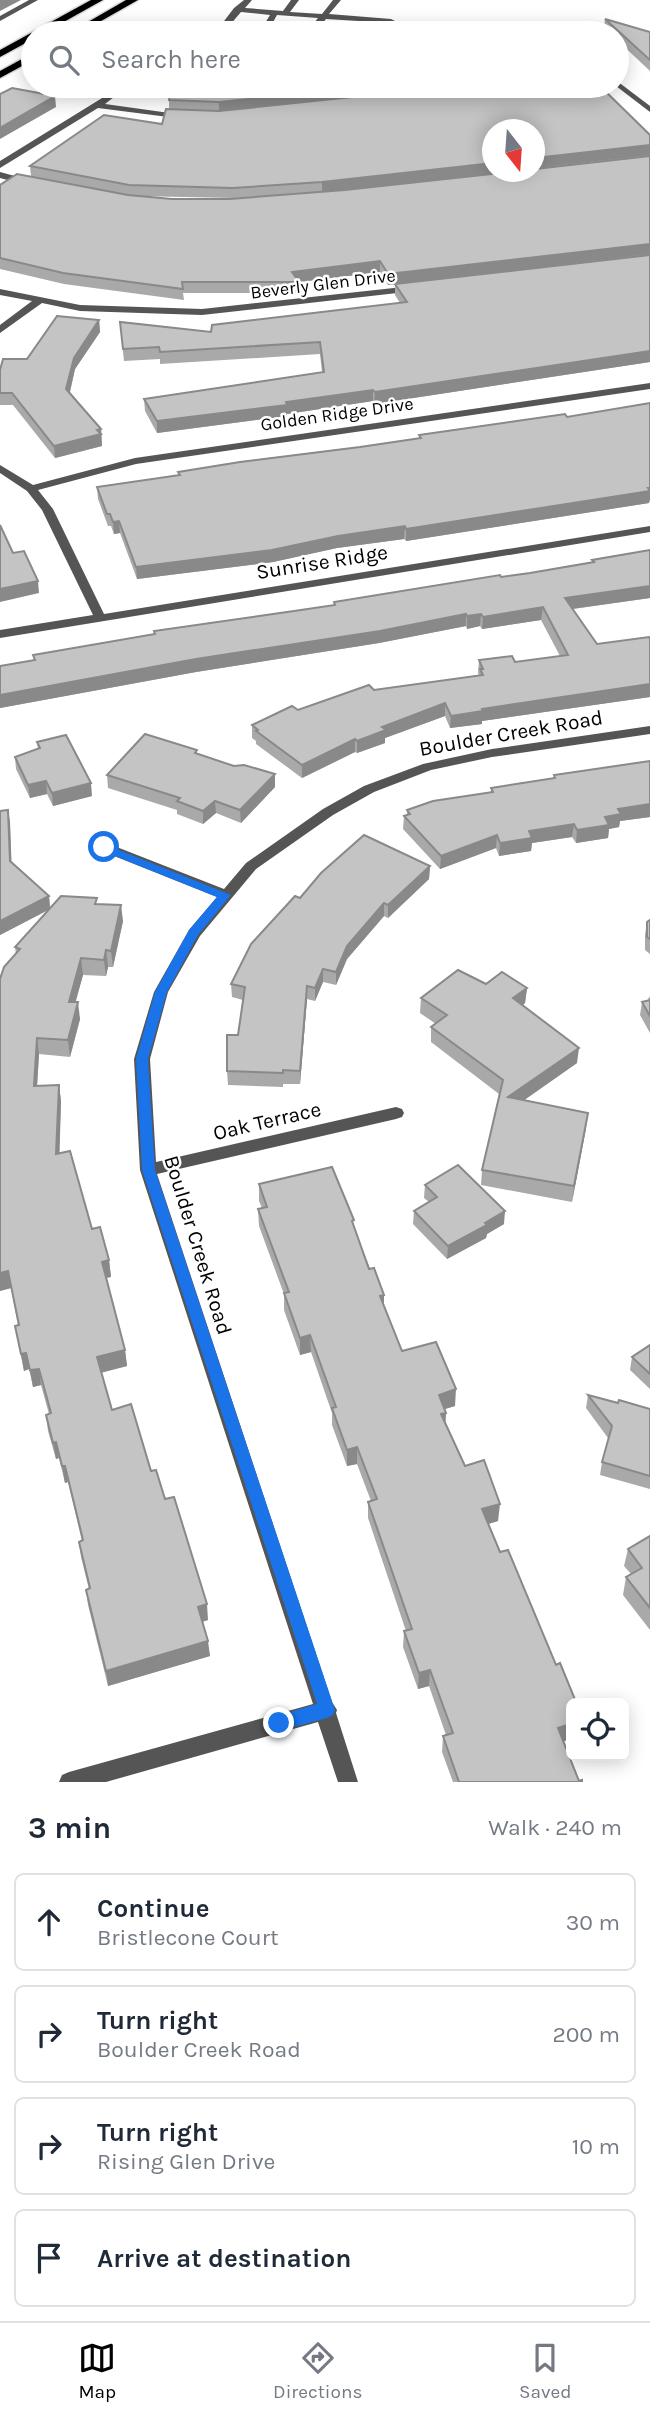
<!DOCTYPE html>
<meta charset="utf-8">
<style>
:root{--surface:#fff;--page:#f6f6f7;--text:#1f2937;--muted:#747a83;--line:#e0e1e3;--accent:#000}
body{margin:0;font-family:Karla,sans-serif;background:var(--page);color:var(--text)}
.controls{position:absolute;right:21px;bottom:21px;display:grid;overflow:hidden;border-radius:10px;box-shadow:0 4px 18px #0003}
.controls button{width:63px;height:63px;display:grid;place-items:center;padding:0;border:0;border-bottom:2px solid var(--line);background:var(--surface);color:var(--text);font:35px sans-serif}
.compass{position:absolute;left:482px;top:119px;width:63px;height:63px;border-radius:50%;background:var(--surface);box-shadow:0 4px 18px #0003;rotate:163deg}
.stop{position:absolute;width:21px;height:21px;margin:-16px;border:5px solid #1a73e8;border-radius:50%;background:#fff}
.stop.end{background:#1a73e8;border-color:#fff;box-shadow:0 2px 7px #0008}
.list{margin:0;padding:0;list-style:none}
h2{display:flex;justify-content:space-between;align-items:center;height:91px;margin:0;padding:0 28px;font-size:30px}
h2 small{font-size:23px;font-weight:400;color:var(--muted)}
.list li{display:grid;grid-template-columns:46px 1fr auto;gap:21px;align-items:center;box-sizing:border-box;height:98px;margin:0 14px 14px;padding:0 14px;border:2px solid var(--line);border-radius:10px}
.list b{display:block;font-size:26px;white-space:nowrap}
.list p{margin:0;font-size:23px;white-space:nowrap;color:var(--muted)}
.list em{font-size:23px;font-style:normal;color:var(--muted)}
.icon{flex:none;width:38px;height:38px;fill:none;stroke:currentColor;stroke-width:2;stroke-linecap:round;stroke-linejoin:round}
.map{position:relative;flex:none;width:650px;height:1782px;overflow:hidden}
.search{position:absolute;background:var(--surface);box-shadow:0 4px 18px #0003;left:21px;right:21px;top:21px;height:77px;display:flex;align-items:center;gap:18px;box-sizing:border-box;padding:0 24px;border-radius:38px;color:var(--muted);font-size:26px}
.sheet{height:539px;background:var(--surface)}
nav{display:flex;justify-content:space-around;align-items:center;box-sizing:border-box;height:98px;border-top:2px solid var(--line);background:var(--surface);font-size:19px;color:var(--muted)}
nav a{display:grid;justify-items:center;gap:4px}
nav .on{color:var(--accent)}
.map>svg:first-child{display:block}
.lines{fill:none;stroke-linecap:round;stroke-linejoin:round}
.primary-casing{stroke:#dbdbdb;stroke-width:3}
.service{fill:#555;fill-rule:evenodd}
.minor{fill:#555;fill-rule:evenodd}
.primary{fill:#000;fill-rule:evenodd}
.wall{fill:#a9a9a9;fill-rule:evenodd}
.shaded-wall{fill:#898989}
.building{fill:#c4c4c4;stroke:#898989;stroke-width:2}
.route{fill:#1a73e8}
.labels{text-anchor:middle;stroke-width:5;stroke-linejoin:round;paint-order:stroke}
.far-street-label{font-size:18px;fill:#000;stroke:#fff}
.street-label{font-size:21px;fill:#000;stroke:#fff}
</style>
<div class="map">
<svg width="650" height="1782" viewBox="0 0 650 1782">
<rect width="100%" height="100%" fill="#fff"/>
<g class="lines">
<defs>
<g id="primary">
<path d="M91 0H103L44 33H33V39L0 57V50Z"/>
<path d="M126 0H138L80 33H69Z"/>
<path d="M33 53V60L0 78V71Z"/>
</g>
</defs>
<!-- primary casing -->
<use href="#primary" class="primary-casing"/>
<!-- service -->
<g class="service">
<path d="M29 0H38L0 21V16Z"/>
<path d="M244 0H252L245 8 283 11 291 0H299L290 12 322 14 333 0H341L329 14 391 19 395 21 391 23 326 19 314 33H306L318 18 277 15 267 33H259L270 15 241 12 223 33H215L234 8Z"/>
</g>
<!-- minor -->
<g class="minor">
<path d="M617 81 650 106V112L616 86Z"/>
<path d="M107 95 114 97 105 104 184 115 188 117 184 119 98 108 0 168V161Z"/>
<path d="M0 172 33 181 34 183 30 186 0 178Z"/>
<path d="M412 286 415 287V291L202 315 80 311 42 303 0 333V325L32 301 0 295V289L80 305 202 309Z"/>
<path d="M650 383V389L136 464 38 490 53 509 104 614 650 526V532L0 638V630L93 615 42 510 27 491 0 473V465L33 485 135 458Z"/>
<path d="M650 726V734L492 757 431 770 374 792 333 815 256 869 200 936 168 992 150 1059 156 1162 396 1107 402 1109 404 1113 402 1117 396 1119 157 1174 332 1702 337 1710 336 1713 358 1782H338L318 1722 106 1782H59L62 1775 69 1772 313 1704 140 1170 134 1059 154 992 189 930 217 897 99 850 97 847 104 843 109 844 224 889 246 863 323 809 364 786 423 764 492 749Z"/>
</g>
<!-- primary -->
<use href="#primary" class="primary"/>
</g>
<!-- wall -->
<g class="wall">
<path d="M605 19 650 32V71L617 40V33H609L604 28Z"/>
<path d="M172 86 650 135V255L388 285 380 272 299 282V293H183L184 300 64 284 0 269V185L31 177 30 166 162 124 169 109V100ZM134 196 233 198 172 199Z"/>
<path d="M650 255V362L374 404 373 401 287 414V416L157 433 145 411 144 399 322 372 320 354 160 364V359L124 361 120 322 211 332 400 303 395 295V284Z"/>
<path d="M99 320 100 332 75 369 70 392 101 429 102 446 55 458 13 405H0V370L27 359Z"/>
<path d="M419 435 649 500V503L406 541 404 539 337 548 273 562 137 579 120 533 114 534 111 526H108L98 499 97 487 179 475 178 472 360 447 419 438Z"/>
<path d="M650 550V598L573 609 597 644 650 639V697L482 721V724L450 728 445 716 385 738V743L357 753 355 752 302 778 256 744V741L252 738V725L298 710 374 690 479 675 478 673 479 660 515 662 560 656 541 620 482 629 480 626 467 629 466 626 379 643 196 672 0 708V666L34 660 33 655 154 634V631L294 611 334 605V602L530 573 592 563V560Z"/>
<path d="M37 742 92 796 53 806 47 794 30 798 16 769 15 757 38 749Z"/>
<path d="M197 750V753L234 766 275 774V787L241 823 216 813 203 824 177 814V810L108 788 107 775Z"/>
<path d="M650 761V817L620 821 619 827 609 829 608 838 576 843 572 837 532 843 531 851 499 856 496 848 440 869 403 829 404 816 407 815V810L491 792V788L554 778V775Z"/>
<path d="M8 810 10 823 11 862 49 896 50 908 97 904 123 921 113 967H108L106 976 83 975 75 1002 80 1019 70 1057 39 1054 37 1086 59 1085 61 1101 59 1154 92 1229 109 1260 111 1277 106 1278 125 1350 127 1366 101 1373 112 1410 151 1471 165 1499 208 1620 203 1622 210 1656 108 1686 88 1605 86 1590 89 1589 81 1557 79 1542 82 1541 68 1482 65 1483 59 1458 56 1459 48 1431 46 1415 49 1414 41 1385 33 1387 29 1369 24 1371 15 1326 18 1325 11 1288 0 1291 16 955 15 947 48 910 0 935Z"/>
<path d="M430 866 429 879 388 918 384 916 347 959 336 985 323 982 315 1001 307 999 300 1084H283V1087L228 1085 227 1071 238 1035 243 1000 232 997 231 984Z"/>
<path d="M650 920V954L645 950V935L647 922Z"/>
<path d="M486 984 527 988 525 1003 522 1006 577 1063 524 1100 586 1128 572 1202 481 1185 482 1170 499 1094 431 1042V1027L436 1024 420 1013 421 998Z"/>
<path d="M649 997H650V1033L640 1015 642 1002 648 1000Z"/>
<path d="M259 1184 354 1227 402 1351 455 1406 445 1409 446 1413 445 1423 465 1466 498 1521 488 1524 500 1552 556 1665 576 1702V1703H571V1739L563 1741 579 1781 582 1782H453L442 1752 443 1736 446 1735 429 1686 418 1689 403 1647 404 1631H406L368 1518V1502L371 1501 357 1464 347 1466 332 1425V1413L311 1352 300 1355 284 1310V1294L259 1226 258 1209 262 1208 259 1201Z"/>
<path d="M425 1185 504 1224 487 1234 486 1238 447 1259 413 1224 414 1211 429 1202 424 1198Z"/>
<path d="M650 1345V1389L630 1370 632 1357Z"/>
<path d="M588 1395 618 1403 650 1409V1489L600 1475 602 1462 608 1438 586 1408Z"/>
<path d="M650 1536V1630L623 1595 626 1577 631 1574 624 1566 628 1549Z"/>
</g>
<!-- shaded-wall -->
<g class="shaded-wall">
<path d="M0 0H21L0 11Z"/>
<path d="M372 86H464L219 112V102Z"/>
<path d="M55 96 56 107 0 139V128Z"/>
<path d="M650 145V155L535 168V158Z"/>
<path d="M493 163V172H507L322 192V182Z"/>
<path d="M650 244V254L388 285V274Z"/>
<path d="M380 261V272L299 282 292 272Z"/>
<path d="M99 320 100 332 75 369 68 400 66 389 74 358Z"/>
<path d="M650 351V362L374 404 375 392Z"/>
<path d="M373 390V401L287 414V416L157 433V421Z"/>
<path d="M101 429 102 446 55 458 54 446Z"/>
<path d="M648 488H650V500L649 503 406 541V529Z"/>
<path d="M119 521 120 533 114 534 113 522Z"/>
<path d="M405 526 404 539 337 548 273 562 137 579 136 567Z"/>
<path d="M38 581 39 593 0 602V589Z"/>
<path d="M650 586V598L564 610 565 598Z"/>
<path d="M543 607 541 620 482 629 483 617Z"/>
<path d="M466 614V626L379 643 196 672 0 708V695L196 659Z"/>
<path d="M481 614 480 626 467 629V616Z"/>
<path d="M650 684V697L482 721V724L450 728 451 716 482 709Z"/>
<path d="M445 703V716L385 738V743L357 753V741L382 727Z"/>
<path d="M355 739V752L302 778V765Z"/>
<path d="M275 774V787L241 823 240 810Z"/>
<path d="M46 781 47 794 30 798 28 785Z"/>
<path d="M91 783 92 796 53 806 52 793Z"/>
<path d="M215 801 216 813 203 824V811Z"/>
<path d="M650 804V817L620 821 619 827 609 829 608 838 576 843 577 830 605 817 618 809Z"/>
<path d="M8 810 10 823 12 874 10 861Z"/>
<path d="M574 824 572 837 532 843 531 851 499 856 500 843 529 831Z"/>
<path d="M497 835 496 848 440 869 441 856Z"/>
<path d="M430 866 429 879 388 918V905Z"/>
<path d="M49 896 50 909 0 935V921Z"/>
<path d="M384 903V916L347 959 336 985V972L347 946Z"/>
<path d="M121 905 123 921 113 967 111 951Z"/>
<path d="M106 950 108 967 106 976 104 960Z"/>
<path d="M81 958 83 975 71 1019 69 1002Z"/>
<path d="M323 969V982L315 1001V988Z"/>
<path d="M307 986V999L300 1084V1071Z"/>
<path d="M527 988 525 1003 512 1014 513 998Z"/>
<path d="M78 1002 80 1019 70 1057 68 1040Z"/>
<path d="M37 1038 39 1054 36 1102 34 1086Z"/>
<path d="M579 1048 577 1063 506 1113 508 1097Z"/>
<path d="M59 1085 61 1101 59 1171 56 1154Z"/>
<path d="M588 1113 586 1128 572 1202 574 1186Z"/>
<path d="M505 1211 504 1224 487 1234 486 1238 447 1259 448 1246Z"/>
<path d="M109 1260 111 1277 104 1278 102 1262Z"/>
<path d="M8 1271 11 1288 0 1291V1273Z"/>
<path d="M384 1295V1311L380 1296Z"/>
<path d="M310 1335 311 1352 300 1355V1338Z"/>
<path d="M125 1350 127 1366 99 1373 97 1357Z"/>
<path d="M26 1353 29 1369 24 1371 21 1354Z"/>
<path d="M39 1369 41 1385 33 1387 30 1370Z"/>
<path d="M456 1389 455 1406 438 1411 439 1395Z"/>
<path d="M446 1413 445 1429 441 1414Z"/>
<path d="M56 1442 59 1458 56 1459 53 1443Z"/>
<path d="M357 1447V1464L347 1466V1450Z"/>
<path d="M62 1466H65L68 1482 65 1483Z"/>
<path d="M500 1504 498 1521 481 1526 482 1509Z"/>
<path d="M207 1604 208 1620 199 1622 198 1607Z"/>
<path d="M208 1641 210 1656 108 1686 106 1671Z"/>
<path d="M430 1670 429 1686 418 1689 419 1673Z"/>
<path d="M571 1724V1739L555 1744 558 1728Z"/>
</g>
<!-- building -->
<g class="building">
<path d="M605 19 650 32V60Z"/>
<path d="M172 86H372L219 102 169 100Z"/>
<path d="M459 86H600L650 135V145L535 158V130H493V163L322 182 233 188 129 185 30 166 104 115 162 124 166 109 219 111Z"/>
<path d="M12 88 55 96 0 128V94Z"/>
<path d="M650 156V244L388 274 380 261 292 272 299 282H182L183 289 63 273 0 258V185L17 174 128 195 172 199H230L345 190 510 172H535V169Z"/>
<path d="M650 255V351L375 392 373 390 286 402 287 405 157 421 144 399 324 372 320 342 160 352 159 347 123 349 120 322 211 332 212 325 407 302 395 284Z"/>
<path d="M57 316 99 320 74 358 66 389 101 429 97 430 101 434 54 446 12 393H0V370L3 359H27Z"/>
<path d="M650 403V488H648L650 491 406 529 405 526 338 536 272 550 136 567 119 521 113 522 110 514H107L97 487 180 475 178 472 240 462 360 447 421 438 419 435 565 414 567 417Z"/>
<path d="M0 525 13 553 24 551 38 581 0 589Z"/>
<path d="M650 550V586L565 598 597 644 649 637 650 639V684L482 709 483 711 451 716 445 703 382 727 386 730 357 741 355 739 302 765 256 731 258 730 252 725 292 706 298 710 369 685 374 690 483 675 480 669H483L479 660 512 656 515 662 568 655 543 607 483 617 481 614 467 616 466 614 380 631 196 659 0 695V666L35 660 33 655 155 634 154 631 294 611 335 605 334 602 500 575 501 577 530 573 594 562 592 560Z"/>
<path d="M145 734 197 750 195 753 234 766 244 765 275 774 240 810 215 801 203 811 177 801 180 798 107 775Z"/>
<path d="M66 735 91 783 52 793 46 781 28 785 15 757 40 748 37 742Z"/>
<path d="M650 761V804L618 809 621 814 605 817 609 825 577 830 574 824 529 831 532 838 500 843 497 835 441 856 404 816 410 814 407 810 433 801 493 792 491 788 555 778 554 775Z"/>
<path d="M8 810 10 861 49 896 0 921V811Z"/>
<path d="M364 835 430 866 388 905 384 903 347 946 336 972 323 969 315 988 307 986 300 1071 283 1070V1073L227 1071V1035H238L245 987 231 984 251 944 295 896 300 898 321 873Z"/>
<path d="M61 896 97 898 95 904 121 905 111 951 106 950 104 960 81 958 69 1002H78L68 1040 37 1038 34 1086 59 1085 56 1154 70 1151 92 1229 100 1227 109 1260 102 1262 125 1350 97 1357 112 1410 131 1404 151 1471 156 1470 165 1499 174 1497 207 1604 198 1607 208 1641 106 1671 86 1590 90 1588 79 1542 83 1540 65 1466H62L56 1442 53 1443 46 1415 51 1413 39 1369 30 1370 26 1353 21 1354 15 1326 19 1325 8 1271 0 1273V979L4 967 20 949 15 947Z"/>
<path d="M650 920V939L647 937V922Z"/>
<path d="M458 970 486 984 502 972 527 988 513 998 579 1048 508 1097 588 1113 574 1186 482 1170 503 1080 431 1027 447 1015 421 998Z"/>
<path d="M650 1000V1016L642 1002Z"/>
<path d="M458 1165 505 1211 485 1223 487 1225 448 1246 414 1211 437 1197 425 1185Z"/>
<path d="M332 1167 354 1220 352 1221 369 1269 374 1268 384 1295 380 1296 402 1351 436 1342 456 1389 439 1395 446 1413 441 1414 465 1466 484 1460 500 1504 482 1509 500 1552 508 1550 556 1665 560 1663 576 1702 570 1704 571 1708V1724L558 1728 579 1781 582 1780V1782H459L443 1736 453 1733 430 1670 419 1673 404 1631 412 1629 368 1502 377 1499 357 1447 347 1450 332 1408 336 1407 310 1335 300 1338 284 1293 289 1292 258 1209 267 1207 259 1184Z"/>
<path d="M650 1345V1374L632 1357Z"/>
<path d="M588 1395 618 1403 619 1400 650 1409V1476L602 1462 612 1426Z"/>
<path d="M650 1536V1608L626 1577 642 1568 628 1549Z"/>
</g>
<!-- route -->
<path class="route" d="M104 844 231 895 198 935 167 992 148 1059 155 1170 335 1710 333 1715 327 1718 279 1731 273 1729 271 1723 273 1717 317 1704 142 1170 136 1059 155 992 189 930 217 897 100 850 99 847Z"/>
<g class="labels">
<!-- far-street labels -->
<g class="far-street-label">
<text transform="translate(323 284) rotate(-7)" y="6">Beverly Glen Drive</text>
<text transform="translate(337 414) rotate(-8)" y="6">Golden Ridge Drive</text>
</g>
<!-- street labels -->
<g class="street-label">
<text transform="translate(322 562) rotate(-9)" y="7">Sunrise Ridge</text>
<text transform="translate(511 733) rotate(-10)" y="7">Boulder Creek Road</text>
<text transform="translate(267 1121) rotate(-13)" y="7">Oak Terrace</text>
<text transform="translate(198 1245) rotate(73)" y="7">Boulder Creek Road</text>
</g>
</g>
</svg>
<div class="controls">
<button><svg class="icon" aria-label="locate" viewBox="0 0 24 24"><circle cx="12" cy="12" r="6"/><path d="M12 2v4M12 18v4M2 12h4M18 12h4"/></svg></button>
</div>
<svg class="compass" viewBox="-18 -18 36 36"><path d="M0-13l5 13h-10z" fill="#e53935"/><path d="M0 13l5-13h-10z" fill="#747a83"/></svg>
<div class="stop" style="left:104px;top:847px"></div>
<div class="stop end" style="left:279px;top:1723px"></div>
<div class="search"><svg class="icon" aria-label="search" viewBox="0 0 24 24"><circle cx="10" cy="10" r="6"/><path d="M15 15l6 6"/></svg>Search here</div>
</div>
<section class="sheet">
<h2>3 min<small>Walk · 240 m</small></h2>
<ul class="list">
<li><svg class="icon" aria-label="ahead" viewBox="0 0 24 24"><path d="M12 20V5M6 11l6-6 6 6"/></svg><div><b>Continue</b><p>Bristlecone Court</p></div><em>30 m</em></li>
<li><svg class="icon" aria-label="right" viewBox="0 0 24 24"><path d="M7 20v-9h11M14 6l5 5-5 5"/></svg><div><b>Turn right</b><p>Boulder Creek Road</p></div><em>200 m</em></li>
<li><svg class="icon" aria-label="right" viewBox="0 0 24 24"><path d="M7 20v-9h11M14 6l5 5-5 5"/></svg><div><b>Turn right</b><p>Rising Glen Drive</p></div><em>10 m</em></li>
<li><svg class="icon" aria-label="arrive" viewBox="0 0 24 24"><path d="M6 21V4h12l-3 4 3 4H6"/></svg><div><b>Arrive at destination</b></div></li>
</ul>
</section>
<nav>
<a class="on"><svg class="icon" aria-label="map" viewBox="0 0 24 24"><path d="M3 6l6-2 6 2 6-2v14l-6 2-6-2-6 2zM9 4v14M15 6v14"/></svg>Map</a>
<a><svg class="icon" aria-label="directions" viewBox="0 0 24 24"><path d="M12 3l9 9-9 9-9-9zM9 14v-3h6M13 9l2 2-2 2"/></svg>Directions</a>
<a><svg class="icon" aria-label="saved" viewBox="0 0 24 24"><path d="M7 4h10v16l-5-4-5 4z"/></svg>Saved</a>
</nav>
